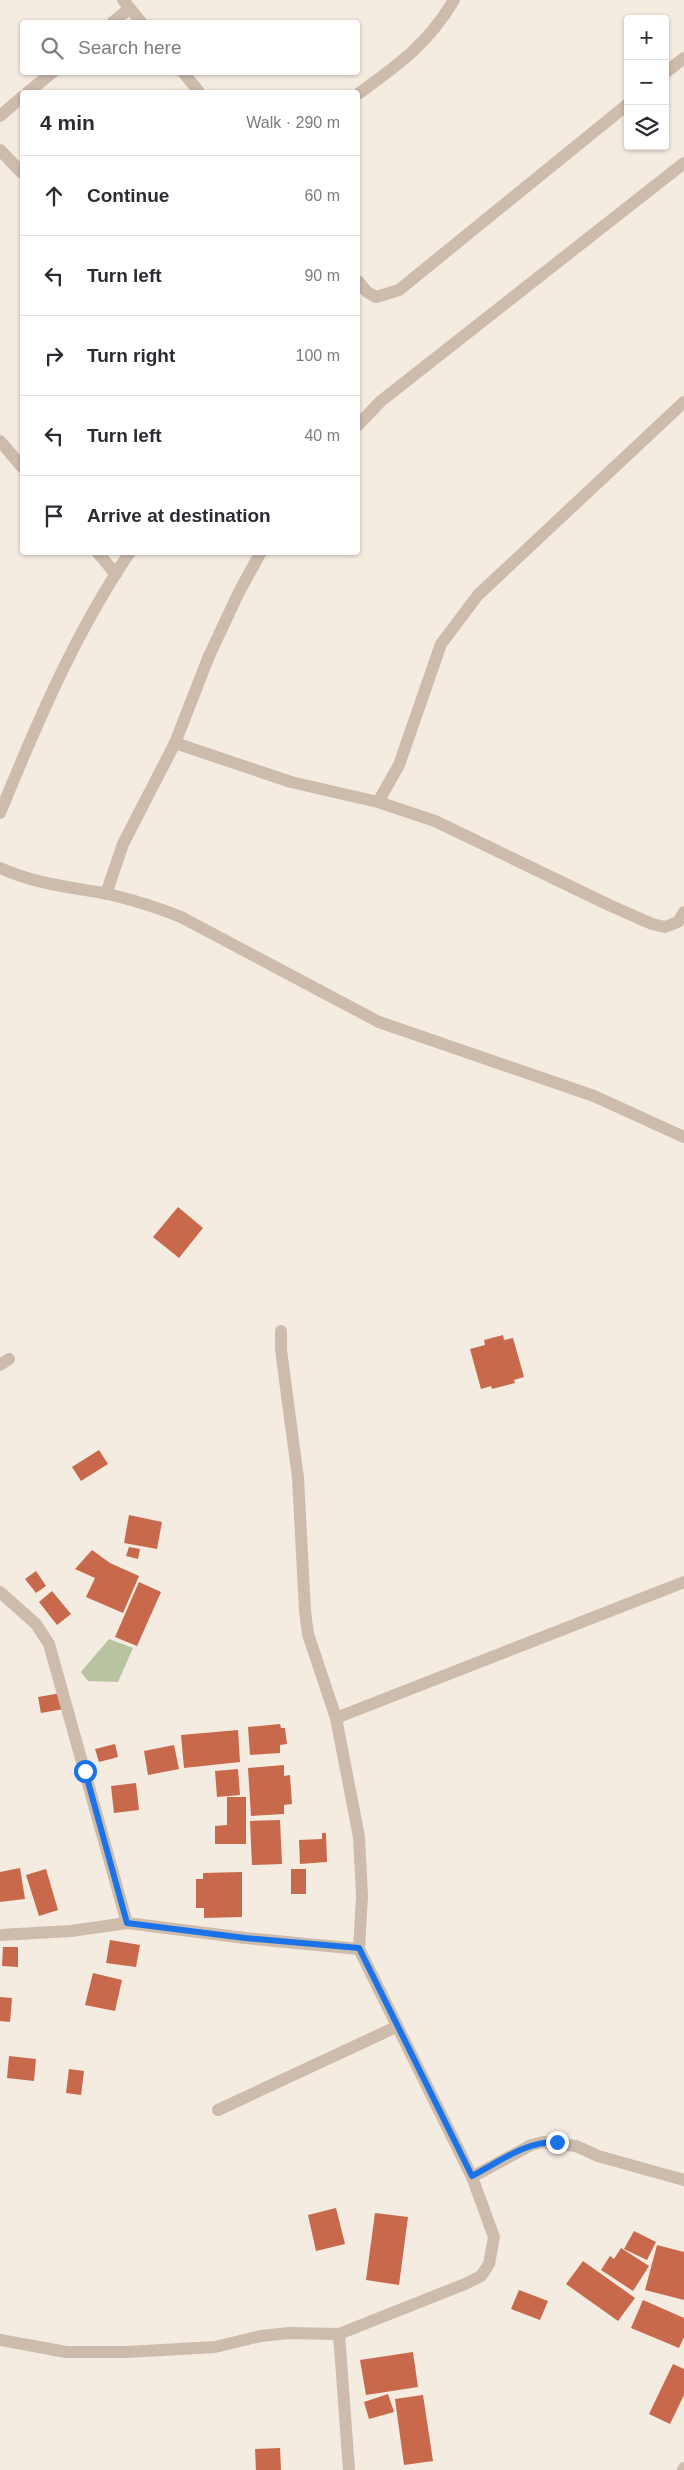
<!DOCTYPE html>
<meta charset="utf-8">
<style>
:root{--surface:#fff;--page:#f7f7f7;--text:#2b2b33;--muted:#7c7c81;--line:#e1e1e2}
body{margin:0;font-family:Arial,sans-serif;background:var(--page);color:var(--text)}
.controls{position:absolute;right:15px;top:15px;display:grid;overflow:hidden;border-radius:5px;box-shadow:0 1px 4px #0004}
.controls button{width:45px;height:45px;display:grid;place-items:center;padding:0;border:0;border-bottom:1px solid var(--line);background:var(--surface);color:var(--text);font:25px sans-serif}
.stop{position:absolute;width:15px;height:15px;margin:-11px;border:4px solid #1a73e8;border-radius:50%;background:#fff}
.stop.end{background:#1a73e8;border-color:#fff;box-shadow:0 1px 5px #0008}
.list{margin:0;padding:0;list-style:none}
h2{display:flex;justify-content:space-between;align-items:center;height:65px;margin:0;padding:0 20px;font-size:21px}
h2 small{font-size:16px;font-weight:400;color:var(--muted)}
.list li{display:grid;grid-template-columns:32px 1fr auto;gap:15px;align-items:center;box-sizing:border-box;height:80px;padding:0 20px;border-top:1px solid var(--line)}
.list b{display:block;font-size:19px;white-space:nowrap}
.list em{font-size:16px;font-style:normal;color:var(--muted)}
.icon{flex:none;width:28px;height:28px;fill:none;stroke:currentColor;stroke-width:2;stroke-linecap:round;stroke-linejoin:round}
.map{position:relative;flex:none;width:684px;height:2470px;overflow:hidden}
.search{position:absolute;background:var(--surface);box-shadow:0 1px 4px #0004;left:20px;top:20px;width:340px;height:55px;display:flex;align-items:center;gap:12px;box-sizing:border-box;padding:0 18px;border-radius:5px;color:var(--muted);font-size:19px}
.panel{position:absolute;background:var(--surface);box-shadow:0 1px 4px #0004;left:20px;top:90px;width:340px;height:465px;border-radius:5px}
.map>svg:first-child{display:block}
.green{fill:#b8c4a0}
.building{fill:#c8694b}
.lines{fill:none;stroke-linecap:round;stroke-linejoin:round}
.minor{stroke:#cdbbac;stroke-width:12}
.route{stroke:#1a73e8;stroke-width:6}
</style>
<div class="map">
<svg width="684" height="2470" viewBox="0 0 684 2470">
<rect width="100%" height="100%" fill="#f4ebe1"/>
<!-- green -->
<path class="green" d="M109 1639 133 1648 118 1682 88 1681 81 1672Z"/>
<!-- building -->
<g class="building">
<path d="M178 1207 203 1228 179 1258 153 1237Z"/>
<path d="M503 1335 504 1340 513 1338 524 1377 514 1380 515 1383 492 1389 491 1386 481 1389 470 1349 485 1345 484 1340Z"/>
<path d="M99 1450 108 1464 81 1481 72 1467Z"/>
<path d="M129 1515 162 1522 157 1549 124 1543Z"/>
<path d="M129 1547 140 1549 138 1559 126 1556Z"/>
<path d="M92 1550 110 1563 139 1576 123 1613 86 1597 95 1578 75 1569Z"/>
<path d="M36 1571 46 1586 36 1593 25 1579Z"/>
<path d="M139 1582 161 1592 137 1646 115 1637Z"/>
<path d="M52 1591 71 1614 57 1625 39 1602Z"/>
<path d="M61 1693 64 1709 41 1713 38 1697Z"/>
<path d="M280 1724 281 1728H285L287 1744 280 1745V1753L250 1755 248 1727Z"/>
<path d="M238 1730 240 1762 184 1768 181 1735Z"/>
<path d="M115 1744 118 1757 99 1762 95 1749Z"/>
<path d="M174 1745 179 1769 148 1775 144 1751Z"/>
<path d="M284 1765V1776L290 1775 292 1804 284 1805V1814L251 1816 248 1768Z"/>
<path d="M238 1769 240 1795 217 1797 215 1771Z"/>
<path d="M136 1783 139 1810 114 1813 111 1786Z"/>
<path d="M227 1797H246V1844H215V1826L227 1825Z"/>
<path d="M280 1820 282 1864 252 1865 250 1821Z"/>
<path d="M322 1833H326L327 1862 300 1864 299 1840 322 1839Z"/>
<path d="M20 1868 25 1899 0 1902V1872Z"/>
<path d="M46 1869 58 1910 39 1916 26 1875Z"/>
<rect x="291" y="1869" width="15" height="25"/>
<path d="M242 1872V1917L204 1918V1908H196V1879H203V1873Z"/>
<path d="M110 1940 140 1945 136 1967 106 1963Z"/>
<path d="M3 1947H18V1967L2 1966Z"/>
<path d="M93 1973 122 1980 115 2011 85 2005Z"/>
<path d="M0 1997 12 1998 10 2022 0 2021Z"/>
<path d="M9 2056 36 2059 34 2081 7 2078Z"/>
<path d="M69 2069 84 2071 81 2095 66 2093Z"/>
<path d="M336 2208 345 2244 316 2251 308 2215Z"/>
<path d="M375 2213 408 2217 399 2285 366 2280Z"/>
<path d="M634 2231 656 2242 647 2260 624 2249Z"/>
<path d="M657 2245 684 2252V2300L645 2290Z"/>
<path d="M621 2248 649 2266 633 2291 601 2270 610 2256 614 2259Z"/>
<path d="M583 2261 635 2298 618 2321 566 2284Z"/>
<path d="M519 2290 548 2301 540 2320 511 2309Z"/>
<path d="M643 2300 684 2318V2337L679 2348 631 2328Z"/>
<path d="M413 2352 418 2387 366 2395 360 2360Z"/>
<path d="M673 2364 684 2369V2395L670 2424 649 2414Z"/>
<path d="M388 2394 394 2412 369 2419 364 2402Z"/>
<path d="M423 2395 433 2461 404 2465 395 2399Z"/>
<path d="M280 2448 281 2470H256L255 2449Z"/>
</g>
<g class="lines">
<!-- minor -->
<g class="minor">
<path d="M123 0 141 22"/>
<path d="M113 22 129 9"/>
<path d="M183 72 199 92"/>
<path d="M665 73 684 58"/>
<path d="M28 92 53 72"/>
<path d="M358 94C398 65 428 44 454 0"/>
<path d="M0 116 22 97"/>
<path d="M0 150 22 173"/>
<path d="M358 281 367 292 376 297 399 290 628 104"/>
<path d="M358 425 381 401 684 163"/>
<path d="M0 441 22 467"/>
<path d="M97 552 116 574"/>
<path d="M175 743 291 782 378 802 435 821 609 905 652 924 665 927 678 922 684 912"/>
<path d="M378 802 399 765 441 644 478 595 684 402"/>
<path d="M0 813C37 723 75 633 130 552"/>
<path d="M0 868C35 884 70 887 108 894 133 900 157 907 181 917L379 1022 594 1096 684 1137"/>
<path d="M106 894 123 844 175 743 209 656 239 592 261 552"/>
<path d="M0 1365 9 1359"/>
<path d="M0 1592 36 1624 49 1644 127 1923"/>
<path d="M336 1718 684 1582"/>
<path d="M0 1935 71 1931 127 1923 245 1938 359 1949"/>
<path d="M218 2110 396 2027"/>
<path d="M472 2177 531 2145 543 2142 576 2146 598 2156 684 2180"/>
<path d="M339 2334 349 2470"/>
<path d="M0 2340 66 2352H127L215 2347 261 2336 289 2333 339 2334 465 2284 481 2276 489 2264 494 2237 472 2177 359 1949 362 1896 359 1837 336 1718 308 1634 305 1611 298 1478 281 1350V1331"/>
<path d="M683 2470 684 2468"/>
</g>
</g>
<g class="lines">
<!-- route -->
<path class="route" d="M85 1771 127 1923 245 1938 359 1948 472 2176C499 2162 526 2141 557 2142"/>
</g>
</svg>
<div class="controls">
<button>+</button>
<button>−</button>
<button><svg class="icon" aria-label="layers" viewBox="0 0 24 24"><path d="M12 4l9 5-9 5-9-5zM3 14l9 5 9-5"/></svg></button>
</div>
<div class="stop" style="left:85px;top:1771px"></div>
<div class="stop end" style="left:557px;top:2142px"></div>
<div class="search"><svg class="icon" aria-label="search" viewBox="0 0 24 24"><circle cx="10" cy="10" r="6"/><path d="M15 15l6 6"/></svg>Search here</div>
<section class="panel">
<h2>4 min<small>Walk · 290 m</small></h2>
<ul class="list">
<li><svg class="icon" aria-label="ahead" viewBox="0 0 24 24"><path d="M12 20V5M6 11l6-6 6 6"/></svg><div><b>Continue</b></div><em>60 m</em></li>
<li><svg class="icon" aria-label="left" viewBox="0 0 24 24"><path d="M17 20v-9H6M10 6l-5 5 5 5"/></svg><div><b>Turn left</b></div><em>90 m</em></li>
<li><svg class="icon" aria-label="right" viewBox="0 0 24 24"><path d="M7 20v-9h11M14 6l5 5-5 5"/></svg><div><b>Turn right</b></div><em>100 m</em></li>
<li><svg class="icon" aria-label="left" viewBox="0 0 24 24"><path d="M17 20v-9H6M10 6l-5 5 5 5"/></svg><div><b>Turn left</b></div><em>40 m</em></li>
<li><svg class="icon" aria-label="arrive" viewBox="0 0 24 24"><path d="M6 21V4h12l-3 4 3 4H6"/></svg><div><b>Arrive at destination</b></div></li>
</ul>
</section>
</div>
